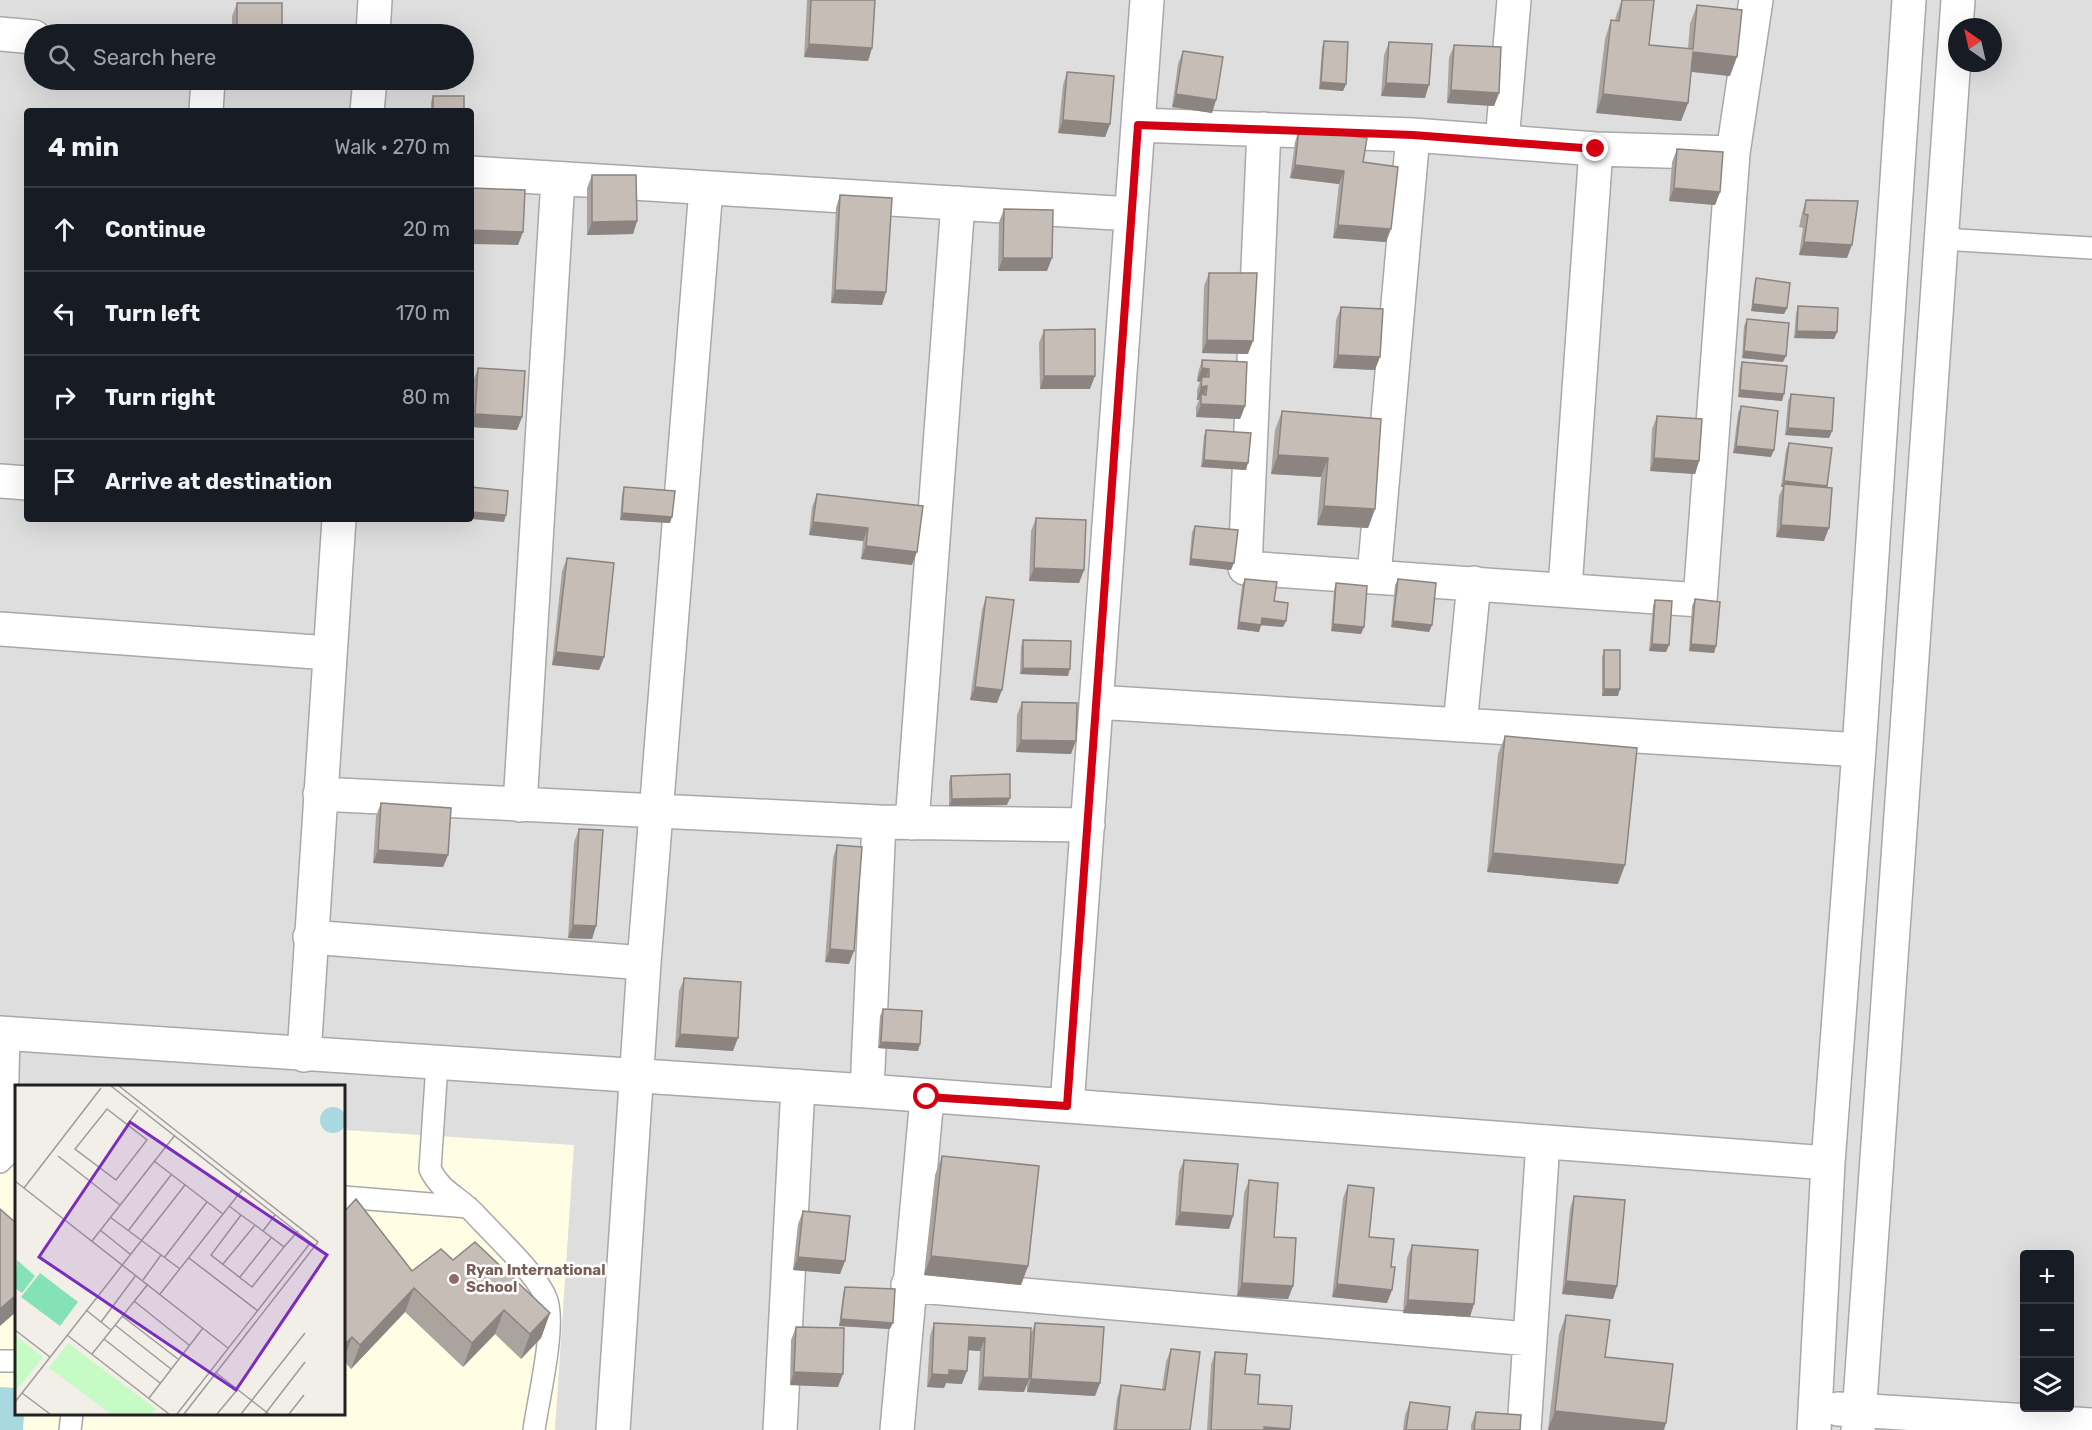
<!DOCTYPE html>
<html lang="en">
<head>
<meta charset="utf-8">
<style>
	:root { --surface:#171b24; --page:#20242c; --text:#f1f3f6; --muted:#9ea1a6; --line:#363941 }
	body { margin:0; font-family:Rubik,sans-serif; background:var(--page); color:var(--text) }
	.controls { position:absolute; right:18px; bottom:18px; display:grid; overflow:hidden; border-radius:6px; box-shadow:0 6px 24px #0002 }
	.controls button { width:54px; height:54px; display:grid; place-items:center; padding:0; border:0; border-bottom:2px solid var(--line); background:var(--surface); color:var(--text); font:30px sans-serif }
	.compass { position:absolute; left:1948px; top:18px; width:54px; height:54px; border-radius:50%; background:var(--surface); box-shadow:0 6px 24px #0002; rotate:326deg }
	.stop { position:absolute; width:18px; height:18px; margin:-14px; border:4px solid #d30013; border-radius:50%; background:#fff }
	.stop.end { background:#d30013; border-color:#fff; box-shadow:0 2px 6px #0008 }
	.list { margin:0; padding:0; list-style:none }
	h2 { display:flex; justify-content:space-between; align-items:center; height:78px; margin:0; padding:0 24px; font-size:26px }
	h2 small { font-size:20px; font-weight:400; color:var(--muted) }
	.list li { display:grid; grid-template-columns:39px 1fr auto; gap:18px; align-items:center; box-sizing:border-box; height:84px; padding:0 24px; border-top:2px solid var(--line) }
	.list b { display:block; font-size:22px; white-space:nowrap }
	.list em { font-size:20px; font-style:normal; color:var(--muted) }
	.icon { flex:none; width:33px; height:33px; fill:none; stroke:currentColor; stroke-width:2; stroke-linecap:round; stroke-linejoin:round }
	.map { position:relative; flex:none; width:2092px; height:1430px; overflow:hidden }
	.search { position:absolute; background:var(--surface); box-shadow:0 6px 24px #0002; left:24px; top:24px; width:450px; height:66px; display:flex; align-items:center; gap:15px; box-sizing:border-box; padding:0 21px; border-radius:33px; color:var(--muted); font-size:22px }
	.panel { position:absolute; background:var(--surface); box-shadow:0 6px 24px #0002; left:24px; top:108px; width:450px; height:414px; border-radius:6px }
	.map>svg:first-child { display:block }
	.residential { fill:#dfdedf; fill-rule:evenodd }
	.education { fill:#fffde4 }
	.water { fill:#a8d8e0 }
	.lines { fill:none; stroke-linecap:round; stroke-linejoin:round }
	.lane-casing { stroke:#a8a8a8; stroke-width:24 }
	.street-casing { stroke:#a8a8a8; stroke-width:36 }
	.lane { stroke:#fff; stroke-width:21 }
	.street { stroke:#fff; stroke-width:33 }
	.wall { fill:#aba39d }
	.shaded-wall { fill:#8b8480 }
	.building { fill:#c7bdb7; stroke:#8b8480; stroke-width:1.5 }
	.route { stroke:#d30013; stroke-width:8 }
	.education-dot { fill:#8d6e63; stroke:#fff; stroke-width:2 }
	.labels { text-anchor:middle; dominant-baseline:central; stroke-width:5; stroke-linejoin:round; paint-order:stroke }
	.education-label { font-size:15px; font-weight:bold; fill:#785e54; stroke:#fff; text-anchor:start }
	.inset-road { fill:none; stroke:#9e9c98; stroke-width:1.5 }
	.view { fill:#7b2cbf; fill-opacity:0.15; stroke:#7b2cbf; stroke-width:3 }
	.inset-edge { fill:none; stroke:#212121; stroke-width:3 }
</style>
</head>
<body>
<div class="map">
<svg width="2092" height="1430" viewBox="0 0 2092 1430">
	<rect width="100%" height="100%" fill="#f2eee8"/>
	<path class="residential" d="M0 0H2092V1430H0ZM1957 27H1993V63H1957ZM34 34H464V80H34ZM27 111H471V519H27ZM16 1086H344V1414H16ZM2024 1254H2070V1408H2024Z"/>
	<path class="education" d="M0 1109 16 1110V1414H344V1130L574 1145 555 1430H0Z"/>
	<path class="water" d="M0 1387 16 1388V1414H24L23 1430H0Z"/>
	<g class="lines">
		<defs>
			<path id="lane" d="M1942 239 2092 248
				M437 1064 430 1169C441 1192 458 1196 475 1214 494 1235 536 1273 546 1298 557 1323 538 1400 534 1430
				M0 1162 6 1156 9 1034
				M344 1197 468 1207
				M0 1361H16
				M70 1430 72 1414"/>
			<path id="street" d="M0 34 34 37
				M373 34 375 0
				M206 111 208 80
				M367 111 370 80
				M1138 125 1413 135 1596 149 1733 153 1700 600 1245 568 1264 129
				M1502 142 1514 0
				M1733 153 1756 0
				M471 173 1131 214
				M0 481 27 483
				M1374 576 1413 135
				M1565 588 1596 149
				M0 629 329 653
				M1096 702 1859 750
				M1460 725 1474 583
				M320 794 879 822 1088 825
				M520 805 558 179
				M912 823 958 203
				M310 937 644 963
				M0 1033 867 1091 1828 1163
				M304 1055 339 519
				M867 1091 879 822
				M1067 1106 1147 0
				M908 1285 1529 1339
				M1838 1409 2092 1425
				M613 1430 644 963 706 188
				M780 1430 798 1086
				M897 1430 927 1097
				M1524 1430 1543 1142
				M1814 1430 1828 1163 1859 750 1909 0
				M1858 1430 1958 0"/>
		</defs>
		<use href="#lane" class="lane-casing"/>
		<use href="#street" class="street-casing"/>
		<use href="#lane" class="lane"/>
		<use href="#street" class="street"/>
	</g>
	<path class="wall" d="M807 0H875L872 48 868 61 804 57Z
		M1622 0H1654L1649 45 1688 49 1690 24 1697 5 1730 76 1691 72 1688 103 1681 121 1596 113 1605 39 1611 20 1615 21 1616 16Z
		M237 3 282 34H232V16Z
		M1324 41 1346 84 1343 91 1319 89 1322 47Z
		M1389 42 1425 98 1381 96 1384 55Z
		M1454 45 1499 93 1494 106 1447 103 1449 58Z
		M1183 51 1216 100 1212 113 1172 107 1178 64Z
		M1067 72 1110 124 1105 137 1058 133 1063 85Z
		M433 96 464 111H431V102Z
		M1299 129 1363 162 1386 242 1333 238 1339 184 1290 178 1295 142Z
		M1677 149 1720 192 1715 205 1669 201 1672 162Z
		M592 175 637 221 633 234 587 235V188Z
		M840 195 886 292 882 305 831 303 836 208Z
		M1806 200 1847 258 1799 255 1803 228 1799 227 1802 213Z
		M1004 209 1047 271H998L999 222Z
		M1209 273 1248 354 1202 353 1204 286Z
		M1756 278 1787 308 1784 314 1751 311 1754 285Z
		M1798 306 1837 332 1834 339 1794 338 1796 313Z
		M1341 307 1375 370 1333 368 1336 320Z
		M1747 319 1783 362 1742 358 1744 326Z
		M1044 330 1090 389H1040L1039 343Z
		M1202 360 1245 406 1240 419 1196 417V407L1199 400H1197V390L1200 382 1197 381 1198 373Z
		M1742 362 1782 401 1738 397 1740 369Z
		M478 368 522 417 517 430 472 427 471 443V410L473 381Z
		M1791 394 1832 431 1829 438 1785 435 1788 401Z
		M1741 406 1771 457 1733 453 1738 413Z
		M1282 411 1375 509 1368 528 1317 525 1321 477 1271 474 1275 430Z
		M1657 416 1699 461 1695 474 1650 471 1652 429Z
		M1206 430 1246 470 1201 467 1204 436Z
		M1789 443 1827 486 1824 541 1776 537 1779 496 1783 487H1781L1786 450Z
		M624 487 670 523 620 520 622 494Z
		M817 494 923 506 912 565 861 559 863 541 809 535 812 507Z
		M1036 518 1084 570 1079 583 1029 581 1031 531Z
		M1195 526 1231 570 1189 565 1192 532Z
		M567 558 604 657 599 670 552 665 562 571Z
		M1245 579 1274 601 1286 621 1283 627 1261 625 1259 632 1237 629 1242 585Z
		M1398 579 1432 625 1429 632 1391 627 1395 585Z
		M1336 583 1364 627 1361 634 1331 631 1334 590Z
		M986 597 997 703 970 700 982 610Z
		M1695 599 1716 646 1714 653 1689 651 1692 606Z
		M1655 600 1669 645 1666 652 1649 651 1653 606Z
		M1023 640 1068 676 1020 674 1021 647Z
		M1604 650 1618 696H1602V657Z
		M1022 702 1071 754 1016 752 1017 715Z
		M1505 736 1618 884 1487 872 1498 754Z
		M951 776 1007 805 949 806V782Z
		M381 803 448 855 443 867 373 863 376 816Z
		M579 829 596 926 592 939 568 938 574 842Z
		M837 845 849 964 825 962 833 858Z
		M684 979 733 1051 675 1047 679 991Z
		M883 1009 920 1044 918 1051 878 1048 880 1016Z
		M942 1156 1028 1266 1021 1285 924 1275 935 1175Z
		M1184 1160 1233 1216 1229 1229 1175 1225 1179 1172Z
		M1249 1180 1274 1237 1293 1286 1288 1299 1237 1296 1244 1193Z
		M1348 1185 1369 1237 1391 1267 1392 1290 1387 1303 1332 1297 1343 1198Z
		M1574 1196 1617 1286 1613 1299 1562 1294 1570 1209Z
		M803 1211 845 1261 840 1274 793 1270 798 1224Z
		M344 1212 412 1271 453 1260 550 1313 541 1338 521 1359 495 1334 463 1367 405 1312 351 1369 344 1361Z
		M1412 1245 1470 1317 1403 1313 1407 1258Z
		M845 1287 890 1329 839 1326 843 1294Z
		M1566 1315 1605 1357 1548 1430 1559 1334Z
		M934 1323 1031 1334 1035 1323 1100 1383 1095 1396 1027 1392V1384L1024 1392 978 1390 980 1351 968 1350 962 1384 946 1383 944 1388 927 1387 930 1336Z
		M796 1327 838 1387 790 1385 791 1340Z
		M1171 1349 1190 1430H1113L1117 1398 1121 1385 1162 1389 1166 1362Z
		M1215 1352 1245 1374 1258 1404 1290 1430H1207L1211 1365Z
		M1410 1402 1447 1430H1403L1405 1415Z
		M1476 1412 1520 1430H1471V1425Z"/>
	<path class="shaded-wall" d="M809 44 872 48 868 61 804 57Z
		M1693 52 1737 57 1730 76 1686 71Z
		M1321 82 1346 84 1343 91 1319 89Z
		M1386 83 1429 85 1425 98 1381 96Z
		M1451 90 1499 93 1494 106 1447 103Z
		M1176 94 1216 100 1212 113 1172 107Z
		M1603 94 1688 103 1681 121 1596 113Z
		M1063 120 1110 124 1105 137 1058 133Z
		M1295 165 1344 171 1339 184 1290 178Z
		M1674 188 1720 192 1715 205 1669 201Z
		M637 221 633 234 587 235 592 222Z
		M1338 225 1391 229 1386 242 1333 238Z
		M471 230 523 232 518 245 471 244Z
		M1804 242 1852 245 1847 258 1799 255Z
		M1003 258H1052L1047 271H998Z
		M835 290 886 292 882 305 831 303Z
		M1753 304 1787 308 1784 314 1751 311Z
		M1797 331 1837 332 1834 339 1794 338Z
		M1207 340 1253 341 1248 354 1202 353Z
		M1744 351 1786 356 1783 362 1742 358Z
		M1338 355 1380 357 1375 370 1333 368Z
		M1202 368 1209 369 1205 382 1202 377 1200 382 1197 381Z
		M1044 376H1095L1090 389H1040Z
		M1207 386 1202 399 1201 394 1199 400H1197L1201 387Z
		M1740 390 1784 394 1782 401 1738 397Z
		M1201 404 1245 406 1240 419 1196 417Z
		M475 414 522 417 517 430 471 427V424Z
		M1788 428 1832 431 1829 438 1785 435Z
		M1736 446 1774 450 1771 457 1733 453Z
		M1278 455 1328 458 1321 477 1271 474Z
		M1654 458 1699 461 1695 474 1650 471Z
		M1204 460 1248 463 1246 470 1201 467Z
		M1784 481 1827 486 1825 492 1784 484 1783 487H1781Z
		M1324 506 1375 509 1368 528 1317 525Z
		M471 512 506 515 504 522 471 519Z
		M622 513 672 517 670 523 620 520Z
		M813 522 868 528 863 541 809 535Z
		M1781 525 1829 528 1824 541 1776 537Z
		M866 546 917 552 912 565 861 559Z
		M1191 559 1234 563 1231 570 1189 565Z
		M1034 568 1084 570 1079 583 1029 581Z
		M1262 618 1286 621 1283 627 1259 625Z
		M1393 621 1432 625 1429 632 1391 627Z
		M1239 622 1261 625 1259 632 1237 629Z
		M1333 624 1364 627 1361 634 1331 631Z
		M1652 644 1669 645 1666 652 1649 651Z
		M1691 644 1716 646 1714 653 1689 651Z
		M556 652 604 657 599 670 552 665Z
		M1023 668 1070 669 1068 676 1020 674Z
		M975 687 1002 690 997 703 970 700Z
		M1604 689H1620L1618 696H1602Z
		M1021 740 1076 741 1071 754 1016 752Z
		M1010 798 1007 805 949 806 952 799Z
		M378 850 448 855 443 867 373 863Z
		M1493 853 1625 865 1618 884 1487 872Z
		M573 925 596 926 592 939 568 938Z
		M830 949 854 951 849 964 825 962Z
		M680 1034 738 1038 733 1051 675 1047Z
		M881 1042 920 1044 918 1051 878 1048Z
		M1180 1212 1233 1216 1229 1229 1175 1225Z
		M931 1256 1028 1266 1021 1285 924 1275Z
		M798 1257 845 1261 840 1274 793 1270Z
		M1566 1281 1617 1286 1613 1299 1562 1294Z
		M1242 1283 1293 1286 1288 1299 1237 1296Z
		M1337 1284 1392 1290 1387 1303 1332 1297Z
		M414 1288 405 1312 351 1369 360 1345Z
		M16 1295V1312L0 1326V1309Z
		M1408 1300 1474 1304 1470 1317 1403 1313Z
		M504 1310 495 1334 463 1367 472 1343Z
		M550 1313 541 1338 521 1359 530 1334Z
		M841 1319 893 1323 890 1329 839 1326Z
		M352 1337 344 1360V1345Z
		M969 1337 985 1338 980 1351 964 1350Z
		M949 1370 967 1371 962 1384 946 1383 944 1388 927 1387 932 1374Z
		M794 1372 843 1374 838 1387 790 1385Z
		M983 1377 1029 1379 1024 1392 978 1390Z
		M1031 1379 1100 1383 1095 1396 1027 1392Z
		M1555 1411 1666 1423 1664 1430H1548Z
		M1264 1427 1290 1429V1430H1263Z"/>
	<path class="building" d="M811 0H875L872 48 809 44Z
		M1622 0H1654L1649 45 1693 49 1697 5 1742 10 1737 57 1693 52 1688 103 1603 94 1611 20 1619 21Z
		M237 3H282V34H237Z
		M1324 41 1348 42 1346 84 1321 82Z
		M1389 42 1432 44 1429 85 1386 83Z
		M1454 45 1501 47 1499 93 1451 90Z
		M1183 51 1223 57 1216 100 1176 94Z
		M1067 72 1114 76 1110 124 1063 120Z
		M433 96H464V111H433Z
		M1299 129 1367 138 1363 162 1398 167 1391 229 1338 225 1344 171 1295 165Z
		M1677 149 1723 152 1720 192 1674 188Z
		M592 175H636L637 221 592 222Z
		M471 188 525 190 523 232 471 230Z
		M840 195 892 198 886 292 835 290Z
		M1806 200 1858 201 1852 245 1804 242 1808 215 1804 214Z
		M1004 209 1053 210 1052 258H1003Z
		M1209 273H1257L1253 341 1207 340Z
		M1756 278 1790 283 1787 308 1753 304Z
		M1798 306 1838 308 1837 332 1797 331Z
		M1341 307 1383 309 1380 357 1338 355Z
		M1747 319 1789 323 1786 356 1744 351Z
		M1095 329V376H1044V330Z
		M1202 360 1247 362 1245 406 1201 404V394L1206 395 1207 386 1201 387 1202 377H1209V369L1202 368Z
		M1742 362 1787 366 1784 394 1740 390Z
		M478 368 525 371 522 417 475 414Z
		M1791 394 1834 398 1832 431 1788 428Z
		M1741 406 1778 411 1774 450 1736 446Z
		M1282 411 1381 419 1375 509 1324 506 1328 458 1278 455Z
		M1657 416 1702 419 1699 461 1654 458Z
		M471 424H472L471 443Z
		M1206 430 1251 433 1248 463 1204 460Z
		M1789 443 1832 448 1827 486 1784 481Z
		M1784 484 1832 488 1829 528 1781 525Z
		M471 487 508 491 506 515 471 512Z
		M624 487 675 491 672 517 622 513Z
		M817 494 923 506 917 552 866 546 868 528 813 522Z
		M1036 518 1086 520 1084 570 1034 568Z
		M1195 526 1238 530 1234 563 1191 559Z
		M567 558 614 563 604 657 556 652Z
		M1245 579 1277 582 1274 601 1288 603 1286 621 1262 618 1261 625 1239 622Z
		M1398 579 1436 583 1432 625 1393 621Z
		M1336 583 1367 586 1364 627 1333 624Z
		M986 597 1014 600 1002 690 975 687Z
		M1695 599 1720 602 1716 646 1691 644Z
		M1655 600 1672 601 1669 645 1652 644Z
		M1023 640 1071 641 1070 669 1023 668Z
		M1604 650H1620V689H1604Z
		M1022 702 1077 703 1076 741 1021 740Z
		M1505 736 1637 748 1625 865 1493 853Z
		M1010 774V798L952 799 951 776Z
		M381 803 451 808 448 855 378 850Z
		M579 829 603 830 596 926 573 925Z
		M837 845 862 847 854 951 830 949Z
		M684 978 741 982 738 1038 680 1034Z
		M883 1009 922 1011 920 1044 881 1042Z
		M942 1156 1039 1166 1028 1266 931 1256Z
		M1184 1160 1238 1164 1233 1216 1180 1212Z
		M1249 1180 1278 1183 1274 1237 1296 1238 1293 1286 1242 1283Z
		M1348 1185 1374 1188 1369 1237 1394 1239 1391 1267H1395L1392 1290 1337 1284Z
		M1574 1196 1625 1200 1617 1286 1566 1281Z
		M356 1199 412 1271 441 1249 453 1260 475 1242 550 1313 530 1334 504 1310 472 1343 414 1288 360 1345 352 1337 344 1345V1212Z
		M0 1209 16 1223V1295L0 1309Z
		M803 1211 850 1216 845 1261 798 1257Z
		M1412 1245 1478 1250 1474 1304 1408 1300Z
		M845 1287 895 1289 893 1323 841 1319Z
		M1566 1315 1610 1320 1605 1357 1673 1364 1666 1423 1555 1411Z
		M934 1323 1031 1328 1029 1379 983 1377 985 1338 969 1337 967 1371 949 1370V1375L932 1374Z
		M1035 1323 1104 1327 1100 1383 1031 1379Z
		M796 1327 844 1328 843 1374 794 1372Z
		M1171 1349 1200 1352 1190 1430H1116L1121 1385 1165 1390Z
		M1215 1352 1247 1354 1245 1374 1260 1375 1258 1404 1292 1406 1290 1429 1264 1427V1430H1211Z
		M1410 1402 1450 1407 1447 1430H1406Z
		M1476 1412 1521 1415 1520 1430H1474Z"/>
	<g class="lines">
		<path class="route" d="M927 1097 1067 1106 1138 125 1413 135 1596 149"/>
	</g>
	<circle class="education-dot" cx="454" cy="1279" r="6"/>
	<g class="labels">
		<g class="education-label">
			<text x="466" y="1270">Ryan International<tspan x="466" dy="17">School</tspan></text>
		</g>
	</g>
	<g transform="translate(15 1085)">
		<rect width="330" height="330" fill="#f2eee8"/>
		<path d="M0 250 28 272 0 307ZM53 258 141 324 137 329H96L34 283Z" fill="#c6fbc6"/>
		<path d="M2 175 20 191 7 208 0 203ZM25 188 63 217 45 241 6 212Z" fill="#85e2b6"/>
		<path d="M305 35a13 13 0 1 1 26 0a13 13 0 1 1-26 0Z" fill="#a8d8e0"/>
		<path class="inset-road" d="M96 1 300 161M104 1 303 157 169 329M92 24 132 55 101 95 60 64ZM112 40 123 25M43 71 105 120M139 76 208 129M0 96 213 263M9 103 86 3M214 121 226 130 240 140 269 162 237 202 196 170 226 130M95 132 165 184M85 145 115 169M113 146 156 90M248 146 260 130M77 156 160 50M269 162 283 146M149 173 192 117M174 173 243 226M208 179 240 140M225 192 256 153M128 195 146 170M145 209 227 105M119 216 174 260M71 225 96 245M107 231 163 274M86 237 121 190M100 240 156 284M0 245 35 272M52 250 154 329M89 254 145 298M77 269 133 199M200 287 254 329M7 308 35 329M134 313 188 243M0 317 170 100M162 329 296 157M202 329 222 305M226 329 290 248M250 329 290 277M274 329 289 310"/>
		<path class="view" d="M115 37 312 170 221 305 24 172Z"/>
		<rect width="330" height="330" class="inset-edge"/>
	</g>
</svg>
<div class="controls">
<button>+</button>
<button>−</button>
<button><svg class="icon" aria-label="layers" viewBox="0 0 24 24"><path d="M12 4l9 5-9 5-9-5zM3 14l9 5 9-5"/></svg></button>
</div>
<svg class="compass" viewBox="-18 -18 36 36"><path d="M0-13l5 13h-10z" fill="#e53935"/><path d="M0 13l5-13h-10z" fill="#9ea1a6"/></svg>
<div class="stop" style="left:927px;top:1097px"></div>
<div class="stop end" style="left:1596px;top:149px"></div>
<div class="search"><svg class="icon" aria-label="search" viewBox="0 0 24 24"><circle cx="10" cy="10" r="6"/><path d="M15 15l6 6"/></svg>Search here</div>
<section class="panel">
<h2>4 min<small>Walk · 270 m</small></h2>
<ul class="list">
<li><svg class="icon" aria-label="ahead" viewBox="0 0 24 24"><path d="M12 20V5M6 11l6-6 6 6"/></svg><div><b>Continue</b></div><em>20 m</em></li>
<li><svg class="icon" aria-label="left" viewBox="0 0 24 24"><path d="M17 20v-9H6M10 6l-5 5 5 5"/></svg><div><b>Turn left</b></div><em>170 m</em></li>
<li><svg class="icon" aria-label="right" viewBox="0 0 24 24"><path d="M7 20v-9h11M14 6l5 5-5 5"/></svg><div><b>Turn right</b></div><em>80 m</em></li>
<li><svg class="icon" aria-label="arrive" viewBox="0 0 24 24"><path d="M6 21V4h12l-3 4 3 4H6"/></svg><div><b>Arrive at destination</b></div></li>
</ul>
</section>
</div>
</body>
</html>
